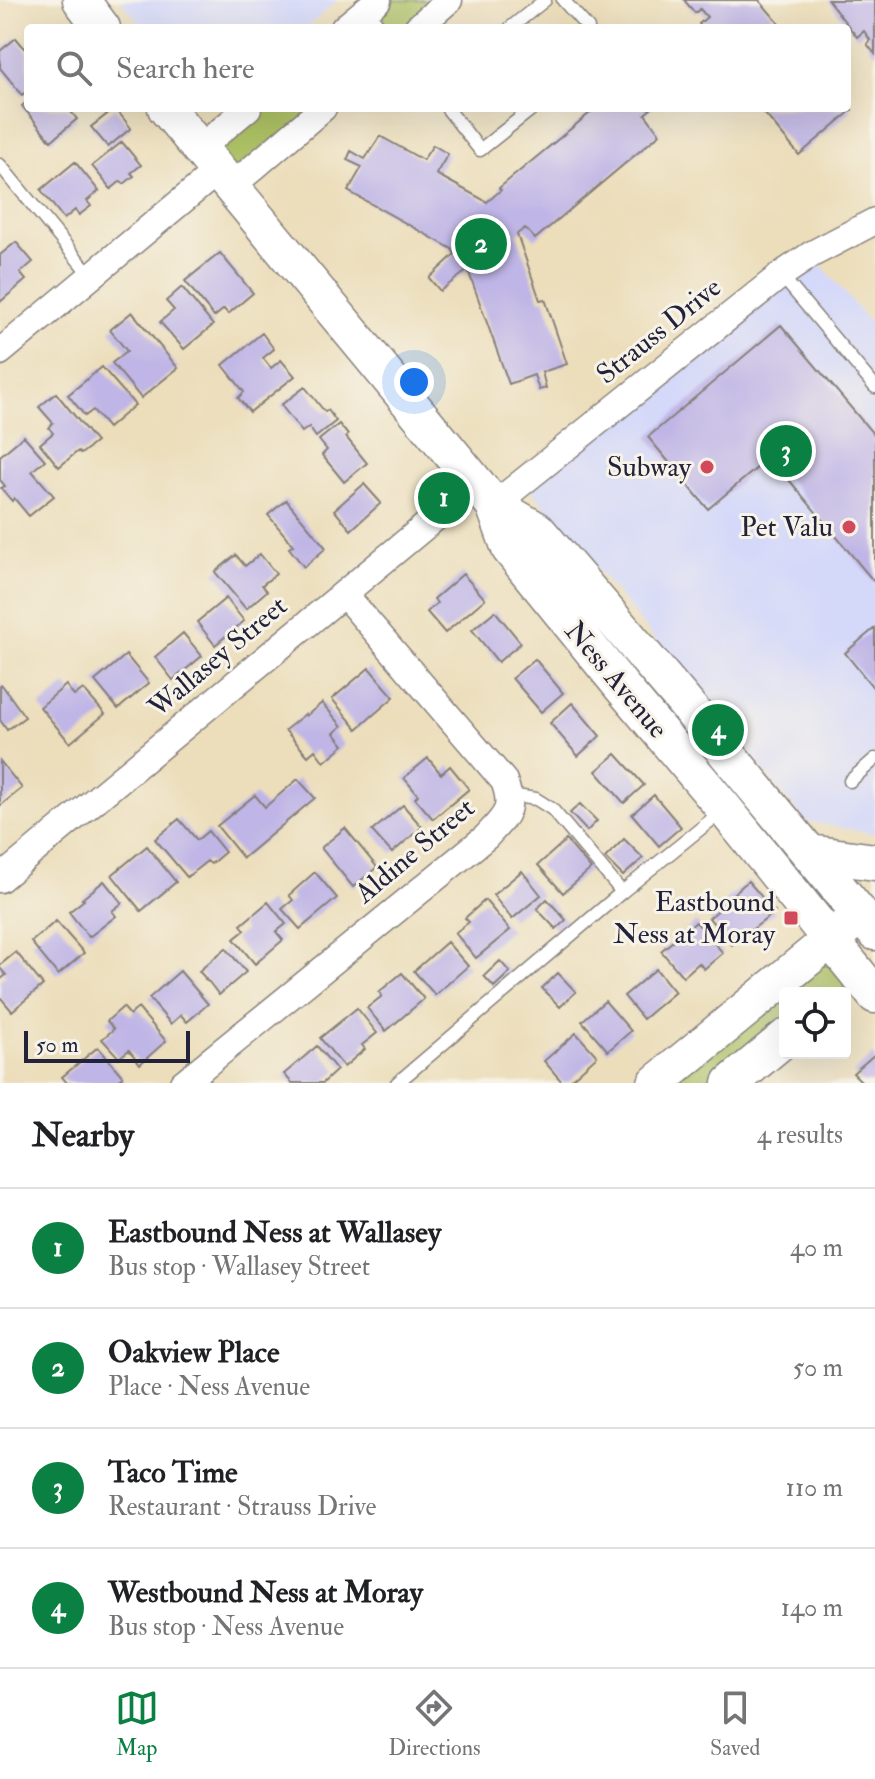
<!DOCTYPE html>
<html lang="en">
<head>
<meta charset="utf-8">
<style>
	:root { --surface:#fff; --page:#f2f2f2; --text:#202124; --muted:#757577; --line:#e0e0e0; --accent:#0b8043 }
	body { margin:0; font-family:"IM FELL Double Pica",serif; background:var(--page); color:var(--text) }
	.controls { position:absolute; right:24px; bottom:24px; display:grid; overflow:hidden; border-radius:8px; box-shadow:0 8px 32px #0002 }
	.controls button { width:72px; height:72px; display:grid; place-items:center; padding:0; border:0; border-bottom:2px solid var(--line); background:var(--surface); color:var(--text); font:40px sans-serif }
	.scale { position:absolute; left:24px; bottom:20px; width:166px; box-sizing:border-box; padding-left:8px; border:4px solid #22223b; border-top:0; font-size:22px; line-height:28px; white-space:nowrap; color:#22223b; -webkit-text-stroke:6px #f7f3e8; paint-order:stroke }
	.you { position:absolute; left:414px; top:382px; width:28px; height:28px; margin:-20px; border:6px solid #fff; border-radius:50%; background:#1a73e8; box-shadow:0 0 0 12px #1a73e833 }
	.badge { display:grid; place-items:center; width:52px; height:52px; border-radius:50%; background:var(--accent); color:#fff; font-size:26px; font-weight:700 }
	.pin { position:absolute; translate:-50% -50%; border:4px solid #fff; box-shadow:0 2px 8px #0006 }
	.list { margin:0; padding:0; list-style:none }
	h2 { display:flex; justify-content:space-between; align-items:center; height:104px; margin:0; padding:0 32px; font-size:34px }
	h2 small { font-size:26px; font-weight:400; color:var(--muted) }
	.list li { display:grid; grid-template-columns:52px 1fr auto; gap:24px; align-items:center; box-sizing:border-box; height:120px; padding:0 32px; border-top:2px solid var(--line) }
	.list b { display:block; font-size:30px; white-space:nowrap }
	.list p { margin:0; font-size:26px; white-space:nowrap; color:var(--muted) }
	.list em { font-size:26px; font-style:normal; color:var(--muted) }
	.icon { flex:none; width:44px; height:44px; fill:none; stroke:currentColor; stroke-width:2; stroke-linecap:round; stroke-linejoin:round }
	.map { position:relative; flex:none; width:875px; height:1083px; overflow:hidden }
	.search { position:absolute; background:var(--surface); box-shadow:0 8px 32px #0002; left:24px; right:24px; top:24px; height:88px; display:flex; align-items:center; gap:20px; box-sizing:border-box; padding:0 28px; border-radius:8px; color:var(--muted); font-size:30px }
	.sheet { height:584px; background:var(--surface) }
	nav { display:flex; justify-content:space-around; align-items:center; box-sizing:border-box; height:112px; border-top:2px solid var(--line); background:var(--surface); font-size:22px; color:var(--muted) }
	nav a { display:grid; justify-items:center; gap:4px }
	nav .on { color:var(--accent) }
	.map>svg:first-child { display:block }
	.built { fill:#d4d8f9 }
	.green { fill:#abbf63; stroke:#66704f; stroke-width:2 }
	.building { fill:#bfb5e6 }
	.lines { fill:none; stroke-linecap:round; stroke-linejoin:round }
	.service-casing { stroke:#87807b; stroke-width:15 }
	.minor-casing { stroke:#87807b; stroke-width:29 }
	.secondary-casing { stroke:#87807b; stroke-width:39 }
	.service { stroke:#fff; stroke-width:12 }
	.minor { stroke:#fff; stroke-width:26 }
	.secondary { stroke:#fff; stroke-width:36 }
	.poi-dot { fill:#d1495b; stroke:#f7f3e8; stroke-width:3 }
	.labels { text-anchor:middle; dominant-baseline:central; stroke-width:6; stroke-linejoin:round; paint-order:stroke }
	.street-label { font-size:28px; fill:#22223b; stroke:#f7f3e8 }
	.poi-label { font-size:28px; fill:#22223b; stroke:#f7f3e8; text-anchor:end }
</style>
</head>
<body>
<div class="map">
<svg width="875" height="1083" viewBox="0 0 875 1083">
	<rect width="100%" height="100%" fill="#f7f3e8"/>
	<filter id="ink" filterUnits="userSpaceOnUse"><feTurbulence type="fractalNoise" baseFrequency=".0125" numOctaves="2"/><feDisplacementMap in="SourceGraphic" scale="16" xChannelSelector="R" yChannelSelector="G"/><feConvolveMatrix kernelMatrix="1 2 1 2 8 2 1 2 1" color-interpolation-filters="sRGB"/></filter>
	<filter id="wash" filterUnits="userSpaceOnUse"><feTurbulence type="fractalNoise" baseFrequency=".006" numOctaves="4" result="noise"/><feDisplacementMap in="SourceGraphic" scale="32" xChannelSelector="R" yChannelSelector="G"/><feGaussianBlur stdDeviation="1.8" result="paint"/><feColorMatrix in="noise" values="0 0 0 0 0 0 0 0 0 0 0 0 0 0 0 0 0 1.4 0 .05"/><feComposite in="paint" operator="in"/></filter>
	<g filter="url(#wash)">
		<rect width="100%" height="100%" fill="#ecdebb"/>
		<path class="built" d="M120 0H338L306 28H144Z
			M812 254 875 329V834L805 821 524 481Z"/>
		<path class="green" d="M378 0H449L417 28H344Z
			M248 108H323L232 186 200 148Z
			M829 939 860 976 839 993H785V1038L731 1083H656Z"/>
		<g id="blocks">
			<path class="building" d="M684 0H759L783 28H702L699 24 707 17 700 9 695 13Z
				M828 0H875V54L867 44 870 40 864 31 857 37Z
				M16 38 28 52V90L22 95 0 68V51Z
				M28 101V108H68L77 119 51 141 22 106Z
				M847 105 852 110 799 155 760 108H847Z
				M115 108 131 128 108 147 91 127Z
				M596 108H652L645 114 660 134 535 239 525 228 517 234 540 300 545 299 567 364 542 372 546 388 539 390 534 375 509 384 468 270 440 291 429 278 455 254 452 249 348 191 362 167 347 160 351 151 365 159 380 136 423 160 433 145 448 154 436 174 487 202 501 190 499 188Z
				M122 142 141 165 131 173 134 176 124 184 121 181 111 189 92 166Z
				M75 162 99 191 87 201 91 206 79 215 75 210 64 219 41 190Z
				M16 242 33 262 20 273 26 280 0 302V255Z
				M220 253 253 293 228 314 224 309 214 317 185 281Z
				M182 287 213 325 184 349 160 322 174 310 166 301Z
				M132 312 178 368 141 398 112 363 127 351 110 330Z
				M781 325 875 436V583L770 457 708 509 648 437Z
				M262 333 274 349 263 358 271 368 281 360 295 376 250 412 238 398 244 392 223 365Z
				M102 367 135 405 108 428 93 410 85 416 68 395Z
				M305 387 325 412 328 410 336 421 316 437 309 427 302 432 281 405Z
				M56 393 96 442 81 454 78 451 59 467 40 444 53 433 49 428 53 423 39 407Z
				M339 424 348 435 346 437 367 463 344 482 322 455 327 450 319 440Z
				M24 436 45 460 32 471 54 496 29 516 14 498 12 501 1 488 5 486 0 480V456Z
				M364 484 381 503 351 530 334 510Z
				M286 500 326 548 304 567 289 548 293 545 268 515Z
				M260 554 276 574 262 585 267 591 246 609 215 572 236 555 245 566Z
				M463 574 485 599 445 633 427 612 437 603 434 599Z
				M226 598 244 621 215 645 197 622Z
				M495 611 521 643 498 662 472 630Z
				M875 628V690L845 653Z
				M183 633 202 656 173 680 155 657Z
				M126 655 149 683 118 709 95 681Z
				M535 659 563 693 541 712 512 678Z
				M369 668 394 697 357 729 332 699Z
				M2 685 25 717 7 730 0 720V686Z
				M66 685 74 696 83 689 105 714 70 743 40 707Z
				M322 703 342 726 334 733 344 745 324 762 315 750 308 756 285 730 305 714 306 716Z
				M572 703 600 736 578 756 550 723Z
				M616 754 644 785 624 803 596 771Z
				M428 758 441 774 450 766 469 789 433 819 415 798 418 795 404 778Z
				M0 761 22 788 0 806Z
				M298 779 315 798 243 858 217 826 255 795 265 807Z
				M654 795 681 827 659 846 632 814Z
				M580 804 597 821 587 831 570 813Z
				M403 805 422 827 392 853 372 831Z
				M179 819 197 840 208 831 225 852 211 864 207 861 187 877 155 839Z
				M345 828 377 867 353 887 321 848Z
				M624 839 643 858 623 876 605 858Z
				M566 840 591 869 563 893 538 865Z
				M147 846 176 882 141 911 112 875Z
				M522 871 541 895 512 919 493 895Z
				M315 872 337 898 300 929 282 909 293 900 289 895Z
				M104 881 122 903 112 911 116 916 89 937 69 912 84 900 82 899Z
				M748 881 775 912 732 945 709 918 727 903 725 901Z
				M547 899 566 920 556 929 537 909Z
				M485 900 510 930 476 958 455 933 469 922 465 918Z
				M268 902 286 924 276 932 283 940 255 964 234 939 245 930 241 925Z
				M56 921 84 953 58 975 31 942Z
				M696 922 723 953 704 969 699 963 683 977 661 951Z
				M447 942 468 966 435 995 414 971Z
				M226 948 246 972 219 995 209 982 205 980 206 979 199 971Z
				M16 952 43 985 12 1011 0 997V980L6 975 0 968V965Z
				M500 961 510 972 494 987 484 976Z
				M656 969 675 992 643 1019 624 996Z
				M180 971 208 1004 187 1022 181 1015 171 1024 149 998Z
				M402 973 424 999 386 1031 367 1008 382 996 379 992Z
				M558 973 576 992 560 1007 542 988Z
				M605 1001 631 1031 608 1051 582 1021Z
				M123 1007 130 1015 138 1008 166 1041 140 1064 129 1050 119 1058 102 1039 114 1029 107 1021Z
				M357 1008 377 1033 362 1045 365 1049 344 1067 320 1038Z
				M576 1033 597 1056 567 1083H563L544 1061Z
				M317 1046 337 1070 323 1083H292L284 1074Z
				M98 1047 123 1077 116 1083H67L62 1077Z
				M875 1054V1083H863L853 1073Z"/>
		</g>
	</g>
	<g filter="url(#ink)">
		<use href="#blocks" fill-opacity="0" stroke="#87807b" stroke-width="2"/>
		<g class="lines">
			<defs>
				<path id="service" d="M563 0 588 28
					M366 10 381 28
					M510 28 545 0
					M447 108 480 150 533 108
					M0 165 91 276
					M781 275 875 387
					M850 781 875 759
					M509 795 536 799 552 809 622 892
					M397 1083 622 892 710 821 721 809"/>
				<path id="minor" d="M344 28 378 0
					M417 28 449 0
					M200 148 248 108
					M232 186 323 108
					M0 352 219 170
					M494 505 781 275 812 254 875 221
					M0 879 476 484
					M183 1083 486 837C505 816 515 810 504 781L344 594"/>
				<path id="secondary" d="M81 0 102 28
					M166 108 494 505 510 549 621 686 723 807 875 995
					M494 505 537 530 679 696 875 932
					M810 853 875 862
					M656 1083 847 926
					M731 1083 785 1038"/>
			</defs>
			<use href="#service" class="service-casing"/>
			<use href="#minor" class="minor-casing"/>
			<use href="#secondary" class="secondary-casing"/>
			<use href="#service" class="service"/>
			<use href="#minor" class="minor"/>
			<use href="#secondary" class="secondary"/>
		</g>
	</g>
	<g class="poi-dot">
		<circle cx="707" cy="467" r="8"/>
		<circle cx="849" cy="527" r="8"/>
		<rect x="783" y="910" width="16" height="16" rx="4"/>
	</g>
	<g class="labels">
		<g class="street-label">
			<text transform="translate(659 331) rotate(-39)">Strauss Drive</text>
			<text transform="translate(218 657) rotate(-40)">Wallasey Street</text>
			<text transform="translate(616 680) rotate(50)">Ness Avenue</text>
			<text transform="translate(415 851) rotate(-40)">Aldine Street</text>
		</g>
		<g class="poi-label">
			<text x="691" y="467">Subway</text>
			<text x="833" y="527">Pet Valu</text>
			<text x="775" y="902">Eastbound<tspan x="775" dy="32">Ness at Moray</tspan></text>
		</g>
	</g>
</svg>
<div class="controls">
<button><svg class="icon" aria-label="locate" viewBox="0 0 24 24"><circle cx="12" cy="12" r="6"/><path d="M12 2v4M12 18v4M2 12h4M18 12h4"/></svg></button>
</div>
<div class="scale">50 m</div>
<div class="you"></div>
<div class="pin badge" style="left:444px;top:498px">1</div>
<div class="pin badge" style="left:481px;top:244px">2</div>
<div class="pin badge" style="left:786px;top:451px">3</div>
<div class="pin badge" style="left:718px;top:730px">4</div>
<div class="search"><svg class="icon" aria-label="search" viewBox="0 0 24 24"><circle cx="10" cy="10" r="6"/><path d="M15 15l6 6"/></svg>Search here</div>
</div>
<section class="sheet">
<h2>Nearby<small>4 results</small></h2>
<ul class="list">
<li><span class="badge">1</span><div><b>Eastbound Ness at Wallasey</b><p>Bus stop · Wallasey Street</p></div><em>40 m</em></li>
<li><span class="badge">2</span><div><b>Oakview Place</b><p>Place · Ness Avenue</p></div><em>50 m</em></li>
<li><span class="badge">3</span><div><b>Taco Time</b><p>Restaurant · Strauss Drive</p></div><em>110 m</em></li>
<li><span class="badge">4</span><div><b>Westbound Ness at Moray</b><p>Bus stop · Ness Avenue</p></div><em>140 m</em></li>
</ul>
</section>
<nav>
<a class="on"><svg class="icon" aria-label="map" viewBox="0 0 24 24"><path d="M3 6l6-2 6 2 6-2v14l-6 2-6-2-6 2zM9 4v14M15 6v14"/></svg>Map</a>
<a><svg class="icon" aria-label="directions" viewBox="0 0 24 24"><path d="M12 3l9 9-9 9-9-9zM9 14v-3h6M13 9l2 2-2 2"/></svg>Directions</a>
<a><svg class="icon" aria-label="saved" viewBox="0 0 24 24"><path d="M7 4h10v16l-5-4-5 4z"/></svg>Saved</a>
</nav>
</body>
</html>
